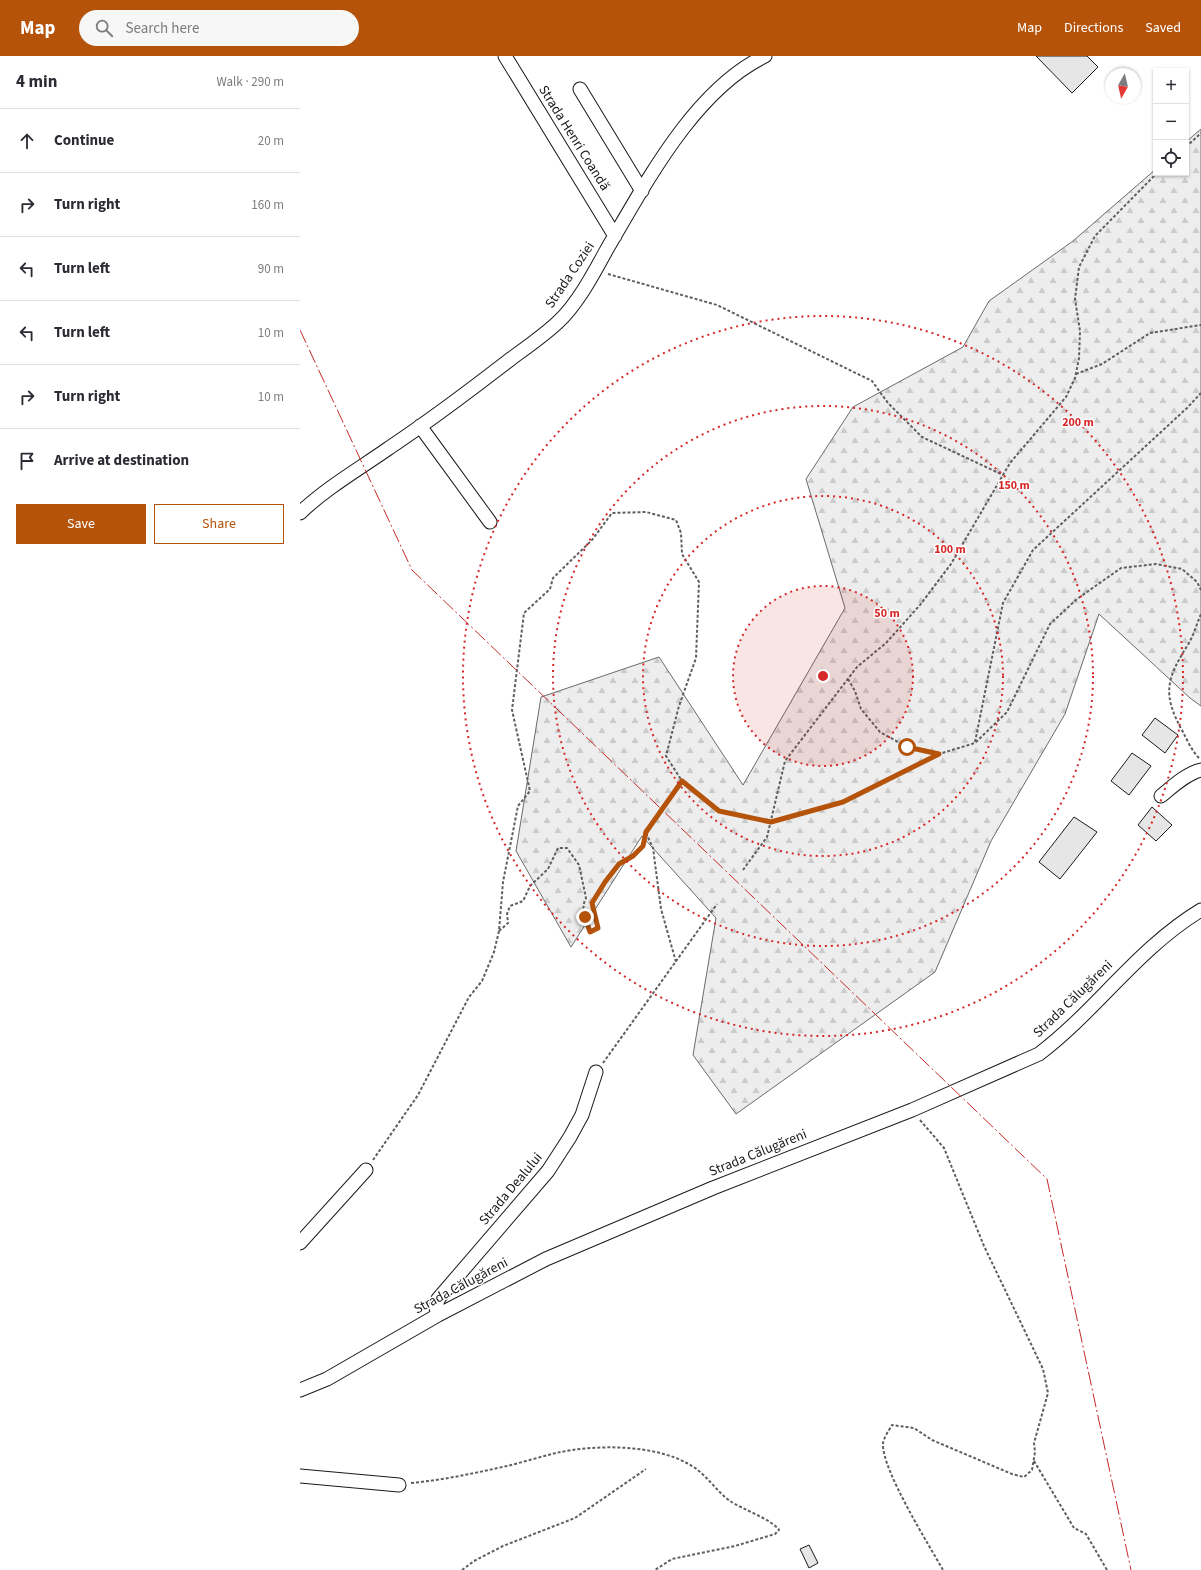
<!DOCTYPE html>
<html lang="en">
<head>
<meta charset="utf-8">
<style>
	:root { --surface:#fff; --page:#f7f7f7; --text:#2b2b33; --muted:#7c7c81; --line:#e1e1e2; --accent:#b45309 }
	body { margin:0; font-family:"Source Sans 3",sans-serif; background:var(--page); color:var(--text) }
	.controls { position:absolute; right:12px; top:12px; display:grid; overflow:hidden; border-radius:0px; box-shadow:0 1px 3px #0004 }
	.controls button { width:36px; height:36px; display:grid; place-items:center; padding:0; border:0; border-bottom:1px solid var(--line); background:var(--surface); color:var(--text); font:20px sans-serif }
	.compass { position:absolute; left:805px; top:12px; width:36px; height:36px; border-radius:50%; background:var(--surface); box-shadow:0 1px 3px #0004; rotate:188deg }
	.stop { position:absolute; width:12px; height:12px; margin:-9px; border:3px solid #b45309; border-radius:50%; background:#fff }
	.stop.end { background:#b45309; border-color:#fff; box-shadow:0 1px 4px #0008 }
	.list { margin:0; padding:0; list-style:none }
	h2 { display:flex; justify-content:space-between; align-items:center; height:52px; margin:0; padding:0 16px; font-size:17px }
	h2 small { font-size:13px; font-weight:400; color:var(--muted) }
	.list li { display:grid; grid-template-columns:26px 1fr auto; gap:12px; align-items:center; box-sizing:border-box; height:64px; padding:0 16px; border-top:1px solid var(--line) }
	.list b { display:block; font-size:15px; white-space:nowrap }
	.list em { font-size:13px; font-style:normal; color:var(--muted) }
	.actions { display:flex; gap:8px; padding:12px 16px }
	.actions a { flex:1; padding:9px 0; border:1px solid var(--accent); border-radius:0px; text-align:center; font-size:14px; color:var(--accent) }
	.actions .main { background:var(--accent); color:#fff }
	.icon { flex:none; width:22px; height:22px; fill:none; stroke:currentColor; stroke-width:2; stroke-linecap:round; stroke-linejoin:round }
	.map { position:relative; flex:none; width:901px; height:1514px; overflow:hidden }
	header { display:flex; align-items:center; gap:24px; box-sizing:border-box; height:56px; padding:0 20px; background:var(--accent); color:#fff }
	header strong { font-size:19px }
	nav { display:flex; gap:22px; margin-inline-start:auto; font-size:14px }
	.search { width:280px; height:36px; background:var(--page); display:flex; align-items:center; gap:10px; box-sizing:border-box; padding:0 14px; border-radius:22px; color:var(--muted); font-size:15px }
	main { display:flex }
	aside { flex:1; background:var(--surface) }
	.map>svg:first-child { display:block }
	.forest { fill:url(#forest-firs); stroke:#6a6a6a }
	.building { fill:#e6e6e6; stroke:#1a1a1a }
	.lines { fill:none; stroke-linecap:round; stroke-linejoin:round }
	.minor-casing { stroke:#1a1a1a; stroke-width:15 }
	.path { stroke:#5f5f5f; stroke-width:2; stroke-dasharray:3 2; stroke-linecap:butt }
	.minor { stroke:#fff; stroke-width:13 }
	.power { stroke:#c62828; stroke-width:1; stroke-dasharray:14 3 2 3; stroke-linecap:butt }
	.route { stroke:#b45309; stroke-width:5 }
	.ring { fill:none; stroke:#d62828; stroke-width:2; stroke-dasharray:2 4 }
	.labels { text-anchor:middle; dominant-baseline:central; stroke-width:3; stroke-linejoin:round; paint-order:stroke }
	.street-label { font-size:14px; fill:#1a1a1a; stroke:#fff }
	.centre { fill:#d62828; stroke:#fff; stroke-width:2 }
	.ring-label { font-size:12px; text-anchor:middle; font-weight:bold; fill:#d62828; stroke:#fff; stroke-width:3; stroke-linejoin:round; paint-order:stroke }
</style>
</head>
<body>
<header>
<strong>Map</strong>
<div class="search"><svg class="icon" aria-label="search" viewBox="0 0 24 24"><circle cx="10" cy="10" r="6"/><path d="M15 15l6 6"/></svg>Search here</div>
<nav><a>Map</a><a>Directions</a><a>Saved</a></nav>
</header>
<main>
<aside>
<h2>4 min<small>Walk · 290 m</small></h2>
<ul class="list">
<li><svg class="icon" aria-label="ahead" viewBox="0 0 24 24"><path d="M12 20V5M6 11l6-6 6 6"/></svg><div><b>Continue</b></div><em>20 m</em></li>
<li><svg class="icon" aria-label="right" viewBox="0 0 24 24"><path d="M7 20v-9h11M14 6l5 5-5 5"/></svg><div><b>Turn right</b></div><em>160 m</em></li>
<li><svg class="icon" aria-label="left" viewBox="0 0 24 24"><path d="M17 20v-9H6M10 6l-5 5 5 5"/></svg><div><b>Turn left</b></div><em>90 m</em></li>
<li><svg class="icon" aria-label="left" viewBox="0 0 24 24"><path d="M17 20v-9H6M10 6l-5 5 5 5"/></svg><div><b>Turn left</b></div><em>10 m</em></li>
<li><svg class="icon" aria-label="right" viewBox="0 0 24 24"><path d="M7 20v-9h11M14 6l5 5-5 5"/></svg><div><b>Turn right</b></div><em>10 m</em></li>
<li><svg class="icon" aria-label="arrive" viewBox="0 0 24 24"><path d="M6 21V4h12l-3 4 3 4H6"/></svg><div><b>Arrive at destination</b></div></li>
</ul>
<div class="actions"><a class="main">Save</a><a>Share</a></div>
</aside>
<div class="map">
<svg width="901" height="1514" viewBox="0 0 901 1514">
	<defs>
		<pattern id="forest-firs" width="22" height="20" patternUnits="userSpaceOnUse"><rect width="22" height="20" fill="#ededed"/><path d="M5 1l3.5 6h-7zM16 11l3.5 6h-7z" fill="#cbcbcb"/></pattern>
	</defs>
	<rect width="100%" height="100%" fill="#fff"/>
	<path class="forest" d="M901 73V650L890 642 799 558 765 658 691 785 635 916 436 1058 393 999 416 862 342 780 271 891 216 795 241 641 359 601 443 729 545 552 506 423 553 351 663 291 689 245 773 185 856 113V117H886V86Z"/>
	<path class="building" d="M736 0H787L798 11 772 37Z
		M855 662 878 679 865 697 842 679Z
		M832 697 851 710 829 739 811 725Z
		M852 751 872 769 856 785 838 769Z
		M774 761 797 776 760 823 739 806Z
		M509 1489 518 1507 509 1512 500 1493Z"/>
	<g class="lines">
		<defs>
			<path id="minor" d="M205 0 315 180
				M280 33 342 135
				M120 370 190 466
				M0 457C26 432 59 413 89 392 131 364 172 333 212 302 227 291 243 280 257 267 277 249 294 217 307 193 346 127 394 34 465 0
				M861 740C872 731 887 717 901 714
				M0 1187 66 1114
				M138 1259 136 1252 138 1243 248 1115 270 1081 282 1059 296 1016
				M0 1334 27 1323 138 1259 246 1203 413 1132 612 1054 739 998C796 955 838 892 901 854
				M0 1420 99 1429"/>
		</defs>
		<use href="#minor" class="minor-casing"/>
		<path class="path" d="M886 91 901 77
			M308 218 417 249 572 325 588 347 622 381 703 419
			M776 318 802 308 850 277 901 269
			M548 623 555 635 561 653 580 676 607 691 639 698 675 687 707 656 750 568 777 543 821 512 856 508 882 513 897 526 901 534
			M675 686 703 547 733 494 887 352 901 337
			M899 702C892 695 887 684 883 676 861 637 867 622 889 587 894 578 897 567 901 558
			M346 777 353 792 361 853 376 906
			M443 814 467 781 485 705 557 611 586 587 620 549 651 508 710 407 766 341 775 322 779 302 780 275 775 243 779 211 795 180 857 117
			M199 875 208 867 207 858 210 850 223 845 230 830 248 813 258 792H267L279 809 286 842C280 853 286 865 290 875L298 872 292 847 305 826 319 808 333 801 343 790 346 776 382 725 419 755 471 766 543 747 639 698
			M303 1007 417 848
			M620 1064 644 1092 684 1190 743 1313 748 1337 734 1387 735 1396 732 1414 724 1421 712 1418 632 1384 614 1372 592 1369C589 1374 583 1383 583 1388 582 1414 629 1489 643 1514
			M73 1104 118 1039 169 941 182 925 194 896 199 875 203 826 218 750 230 735 212 654 224 557 250 533 253 522 292 484 312 457 346 456 376 464 381 477 382 498 399 526 396 602 379 650 366 700 382 725
			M734 1405 774 1472 786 1478 807 1514
			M111 1427C144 1424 175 1417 207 1410 223 1406 240 1401 256 1397 296 1388 357 1388 392 1410 407 1419 416 1435 430 1445 442 1453 473 1464 479 1474L475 1478 435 1490 372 1503 355 1514
			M162 1514 174 1505 203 1490 275 1462 346 1413"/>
		<use href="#minor" class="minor"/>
		<path class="power" d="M0 274 112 514 747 1123 831 1514"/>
	</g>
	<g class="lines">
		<path class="route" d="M285 861 290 876 298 872 292 847 305 826 319 808 333 800 343 790 346 776 382 725 419 755 471 766 543 746 639 698 607 691"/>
	</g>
	<circle cx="523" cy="620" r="90" fill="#d62828" fill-opacity=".12"/>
	<g class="ring">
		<circle cx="523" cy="620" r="90"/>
		<circle cx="523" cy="620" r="180"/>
		<circle cx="523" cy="620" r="270"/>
		<circle cx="523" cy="620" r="360"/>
	</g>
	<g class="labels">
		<g class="street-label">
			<text transform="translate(274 82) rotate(58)">Strada Henri Coandă</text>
			<text transform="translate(270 219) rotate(-56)">Strada Coziei</text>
			<text transform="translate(773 943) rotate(-44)">Strada Călugăreni</text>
			<text transform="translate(458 1097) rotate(-22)">Strada Călugăreni</text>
			<text transform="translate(211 1133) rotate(-50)">Strada Dealului</text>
			<text transform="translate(161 1230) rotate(-28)">Strada Călugăreni</text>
		</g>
	</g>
	<circle cx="523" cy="620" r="6" class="centre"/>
	<g class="ring-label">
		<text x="778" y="370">200 m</text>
		<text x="714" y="433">150 m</text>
		<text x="650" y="497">100 m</text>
		<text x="587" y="561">50 m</text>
	</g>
</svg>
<div class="controls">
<button>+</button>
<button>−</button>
<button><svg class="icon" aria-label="locate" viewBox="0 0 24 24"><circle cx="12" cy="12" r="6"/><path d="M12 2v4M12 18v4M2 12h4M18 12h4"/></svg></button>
</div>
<svg class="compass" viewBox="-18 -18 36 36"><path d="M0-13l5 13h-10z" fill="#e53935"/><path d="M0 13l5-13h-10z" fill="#7c7c81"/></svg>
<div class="stop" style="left:607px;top:691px"></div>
<div class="stop end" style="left:285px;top:861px"></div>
</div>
</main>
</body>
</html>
